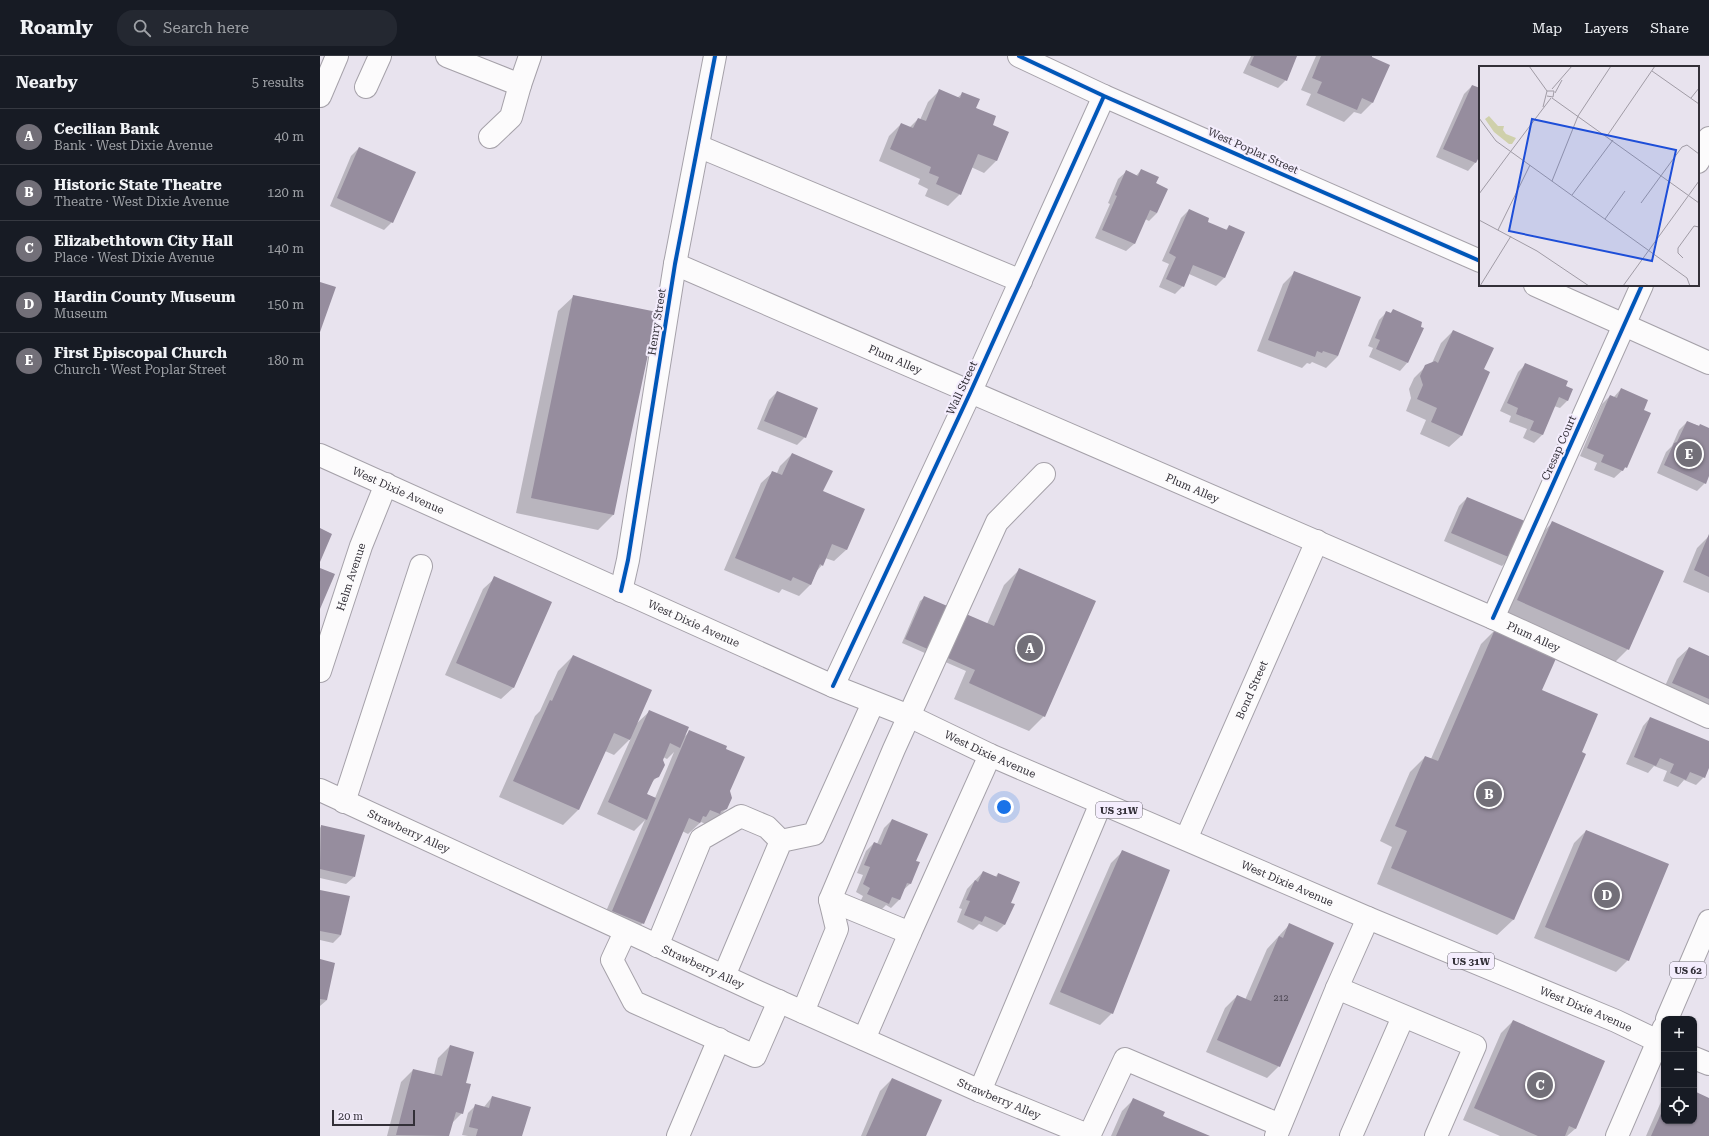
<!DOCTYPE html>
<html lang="en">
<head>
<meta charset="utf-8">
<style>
	:root { --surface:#171b24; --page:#242831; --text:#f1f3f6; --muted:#9ea1a6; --line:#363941; --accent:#726f78 }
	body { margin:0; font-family:"Roboto Serif",serif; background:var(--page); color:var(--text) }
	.controls { position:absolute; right:12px; bottom:12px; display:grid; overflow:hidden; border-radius:8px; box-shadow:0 1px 3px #0004 }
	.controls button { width:36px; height:36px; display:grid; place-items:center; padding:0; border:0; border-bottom:1px solid var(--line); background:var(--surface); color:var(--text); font:20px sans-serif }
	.scale { position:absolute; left:12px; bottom:10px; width:83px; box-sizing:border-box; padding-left:4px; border:2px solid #333038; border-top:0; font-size:11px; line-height:14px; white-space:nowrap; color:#333038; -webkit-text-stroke:3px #f4edfd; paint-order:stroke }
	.you { position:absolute; left:684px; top:751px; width:14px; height:14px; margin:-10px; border:3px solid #fff; border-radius:50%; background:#1a73e8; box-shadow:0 0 0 6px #1a73e833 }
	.badge { display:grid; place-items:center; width:26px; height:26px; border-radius:50%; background:var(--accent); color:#fff; font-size:13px; font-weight:700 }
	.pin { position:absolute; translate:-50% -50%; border:2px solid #fff; box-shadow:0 1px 4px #0006 }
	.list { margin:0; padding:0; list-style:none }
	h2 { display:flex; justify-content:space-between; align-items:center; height:52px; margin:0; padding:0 16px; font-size:17px }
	h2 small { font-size:13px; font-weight:400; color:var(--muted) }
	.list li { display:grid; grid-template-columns:26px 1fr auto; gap:12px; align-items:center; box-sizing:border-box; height:56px; padding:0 16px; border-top:1px solid var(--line) }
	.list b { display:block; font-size:15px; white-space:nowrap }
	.list p { margin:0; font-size:13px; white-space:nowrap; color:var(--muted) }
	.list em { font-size:13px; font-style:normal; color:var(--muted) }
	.icon { flex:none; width:22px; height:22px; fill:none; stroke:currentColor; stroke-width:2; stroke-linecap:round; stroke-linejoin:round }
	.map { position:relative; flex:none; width:1389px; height:1080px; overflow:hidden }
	header { display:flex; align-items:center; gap:24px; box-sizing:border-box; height:56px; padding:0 20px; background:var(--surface); border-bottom:1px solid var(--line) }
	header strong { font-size:19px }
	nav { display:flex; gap:22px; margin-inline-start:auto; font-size:14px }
	.search { width:280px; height:36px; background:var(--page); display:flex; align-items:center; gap:10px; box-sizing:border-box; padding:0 14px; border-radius:16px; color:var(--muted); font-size:15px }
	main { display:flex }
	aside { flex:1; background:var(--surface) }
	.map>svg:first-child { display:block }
	.shadow { fill:#0003; fill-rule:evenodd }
	.building { fill:#968d9e }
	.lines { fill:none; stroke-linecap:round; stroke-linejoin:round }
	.minor-casing { stroke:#a5a1a9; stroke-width:24 }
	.major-casing { stroke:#a5a1a9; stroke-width:24 }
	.minor { stroke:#fcfbfc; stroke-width:22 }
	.major { stroke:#fcfbfc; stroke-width:22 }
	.cycleway-casing { stroke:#f4edfd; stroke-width:6 }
	.cycleway { stroke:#0057b8; stroke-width:4 }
	.labels { text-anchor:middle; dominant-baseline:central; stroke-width:4; stroke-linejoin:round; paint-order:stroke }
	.number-label { font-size:9px; fill:#4c4752 }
	.shield { fill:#f4edfd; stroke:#6d6973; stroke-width:1 }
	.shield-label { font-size:10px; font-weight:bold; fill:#333038 }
	.street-label { font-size:11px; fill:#333038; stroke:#f4edfd }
	.inset-road { fill:none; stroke:#a09ba5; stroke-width:1 }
	.view { fill:#1d4ed8; fill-opacity:0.15; stroke:#1d4ed8; stroke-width:2 }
	.inset-edge { fill:none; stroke:#333038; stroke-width:2 }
</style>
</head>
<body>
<header>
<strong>Roamly</strong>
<div class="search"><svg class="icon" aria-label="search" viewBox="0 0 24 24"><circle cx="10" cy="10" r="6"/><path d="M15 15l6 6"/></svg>Search here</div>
<nav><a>Map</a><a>Layers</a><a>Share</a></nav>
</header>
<main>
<aside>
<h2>Nearby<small>5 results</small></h2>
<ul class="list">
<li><span class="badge">A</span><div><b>Cecilian Bank</b><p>Bank · West Dixie Avenue</p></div><em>40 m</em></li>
<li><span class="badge">B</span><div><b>Historic State Theatre</b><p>Theatre · West Dixie Avenue</p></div><em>120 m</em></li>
<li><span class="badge">C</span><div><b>Elizabethtown City Hall</b><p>Place · West Dixie Avenue</p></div><em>140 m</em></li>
<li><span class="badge">D</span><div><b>Hardin County Museum</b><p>Museum</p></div><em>150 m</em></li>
<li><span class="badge">E</span><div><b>First Episcopal Church</b><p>Church · West Poplar Street</p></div><em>180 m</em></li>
</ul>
</aside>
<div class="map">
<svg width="1389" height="1080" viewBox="0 0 1389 1080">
	<rect width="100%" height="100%" fill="#e8e3ee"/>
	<path class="shadow" d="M931 0H976L966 24 958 32 923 17Z
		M996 0H1051L1052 47 1041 58 1034 56 1024 66 986 49 991 38 981 34Z
		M1152 30 1160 34V99L1155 107 1148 115 1116 101 1144 38Z
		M619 35 637 42 643 37 671 70 688 77 676 105 664 117 651 111 640 138 628 150 605 140 608 133 598 128 600 123 559 105 569 80 581 68 589 72 598 63 600 64 608 46Z
		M39 92 72 166 64 174 10 150 31 100Z
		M821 114 835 128 837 157 829 165 825 163 814 188 806 195 775 182 790 148 788 147 798 123 806 116 816 120Z
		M869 154 886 166 905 175 909 170 924 177 904 222 896 230 869 218 863 230 855 238 839 231 849 208 842 205 861 162Z
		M975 216 1018 300 1006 312 992 306 990 308 987 307 982 312 937 295 963 228Z
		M254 240 293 459 278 474 196 457 238 255Z
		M1073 254 1087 307 1080 315 1049 301 1053 292 1048 290 1059 264 1067 256 1070 258Z
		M1133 275 1163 314 1169 317 1141 380 1129 391 1100 378 1106 364 1086 355 1091 342 1089 333 1094 322 1106 310 1112 307 1121 287Z
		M1206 308 1245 330 1248 344 1240 352 1234 350 1222 379 1214 387 1203 382 1207 373 1189 366 1191 360 1180 355 1198 316Z
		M1301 333 1306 411 1294 422 1274 414 1277 407 1260 400 1282 348 1290 340 1293 342Z
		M457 336 485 381 477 389 437 373 449 344Z
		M1367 366 1389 373V418L1385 427 1377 435 1337 417 1346 396 1352 390 1359 374Z
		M472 398 502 436 544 454 526 494 514 505 505 502 502 509 496 516 491 528 479 540 462 533 459 537 404 514 441 427 453 416 457 417 460 410Z
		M1147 442 1190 502 1182 510 1124 485 1139 450Z
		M1232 467 1308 593 1293 608 1182 559 1217 482Z
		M1389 480V537L1363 526 1377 492Z
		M699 514 724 660 709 675 634 643 646 615 582 587 600 545 604 542 667 568 684 529Z
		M175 522 193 632 181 643 125 619 163 533Z
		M1176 573 1221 635 1261 697 1264 699 1193 864 1177 879 1057 828 1072 791 1060 785 1090 716 1105 701 1111 703 1161 588Z
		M1369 592 1389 601V660L1341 639 1357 603Z
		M253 600 316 668 330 655 363 682 370 675 409 735 406 753 394 765 388 769 381 766 368 778 362 775 323 867 311 879 281 867 325 764 314 775 277 758 311 682 294 699 285 695 258 754 243 769 179 741 215 660 220 655 238 615ZM354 696 335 742 326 738 330 728 338 720 343 701 347 703Z
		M1330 662 1389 686V710L1384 721 1376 729 1364 724 1358 731 1343 725 1347 715 1334 710 1328 717 1306 708 1323 670Z
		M572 764 590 828 582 835 579 844 571 852 566 849 560 855 540 846 543 840 536 836 543 819 537 817 546 795 554 787 557 788 564 772Z
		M1 770 34 821 26 828 0 822V772Z
		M1266 775 1308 904 1296 916 1214 882 1254 787Z
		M803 795 792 957 780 969 729 948 791 807Z
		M663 816 675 821 678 818 690 848 685 868 677 876 659 868 653 874 637 866 642 853 639 852 647 833Z
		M0 835 21 879 13 887 0 884Z
		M969 869 959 1010 947 1022 886 996 905 952 917 940 925 944 947 893Z
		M0 904 7 944 0 950Z
		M1193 965 1284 1005 1255 1073 1247 1080H1180L1143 1064 1181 977Z
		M130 990 145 1027 142 1057 131 1068 128 1080H67L81 1026 93 1014 114 1019 118 1002Z
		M572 1023 605 1080H541L560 1035Z
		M1374 1036 1389 1043V1080H1326L1344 1039V1065H1374Z
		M172 1041 201 1080H148L142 1079 148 1057 156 1049 164 1051Z
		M813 1044 841 1060 887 1080H791L802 1055Z"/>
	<path class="building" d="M934 0H977L967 25 930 9Z
		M1001 0H1052V1L1070 9 1053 47 1042 42 1037 54 997 37 1002 26 992 22Z
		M1152 29 1160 32V99L1156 107 1123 93Z
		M619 33 640 42 642 36 660 43 656 52 676 60 673 69 689 76 677 105 658 98 641 139 616 128 619 121 609 117 611 111 570 93 581 67 593 72 598 62 606 65Z
		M39 91 96 116 73 167 17 142Z
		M821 113 839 121 836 127 848 133 837 157 830 154 815 188 782 174 797 140 795 139 806 114 818 120Z
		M869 153 889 162 888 166 907 174 909 169 925 176 905 222 873 209 864 231 846 223 856 201 849 197Z
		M974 215 1041 241 1018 300 1003 295 1002 297 997 295 995 301 948 284Z
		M0 226 16 231 0 276Z
		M253 239 337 256 294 459 211 442Z
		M1073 253 1102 266 1101 271 1104 272 1088 307 1056 293 1060 284 1055 282 1066 255 1071 257Z
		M1133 274 1174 292 1164 313 1170 316 1142 380 1111 366 1117 352 1097 343 1103 329 1100 320 1105 309 1115 305 1118 307Z
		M1205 307 1248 325 1246 330 1253 333 1248 345 1239 341 1223 379 1210 374 1214 365 1196 358 1198 352 1187 347Z
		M1301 332 1328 344 1324 354 1331 357 1307 412 1305 411 1303 415 1281 406 1284 399 1267 392 1290 339 1297 342Z
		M457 335 498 352 486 382 444 365Z
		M1367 365 1379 370 1380 368 1389 372V420L1386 428 1344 409 1354 387 1357 386Z
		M472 397 513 415 503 435 545 453 527 494 512 488 503 510 500 508 491 529 473 521 471 525 415 502 452 415 462 419Z
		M1147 441 1207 466 1191 502 1131 477Z
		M1232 465 1344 515 1309 594 1197 544Z
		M0 472 12 478 0 506Z
		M1389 478V521L1374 514Z
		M0 512 15 518 0 553Z
		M699 512 776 545 725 661 649 627 655 614 585 583 604 540 674 570Z
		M174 520 232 546 194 632 136 607Z
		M1176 571 1238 598 1222 634 1278 658 1262 696 1266 698 1194 864 1071 812 1087 775 1075 770 1105 700 1118 705Z
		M1369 591 1389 600V643L1352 627Z
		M253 599 332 634 310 684 294 677 259 754 193 725 230 644 232 645Z
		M329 654 369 671 360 692 350 687 343 704 345 709 339 721 334 723 327 738 336 742 327 764 288 746Z
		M1330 661 1389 685V712L1385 722 1370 716 1366 724 1350 717 1354 708 1340 702 1336 710 1314 701Z
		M369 674 407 690 406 693 425 701 410 735 412 742 407 753 401 755 400 758 390 754 386 761 383 760 380 767 369 762 324 868 292 855Z
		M572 763 608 778 596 805 600 806 591 828 587 827 580 844 572 841 569 848 547 838 550 832 543 828 550 811 544 809 554 786 561 789Z
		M1 769 45 779 35 821 0 813Z
		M1266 774 1349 808 1309 905 1225 871Z
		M802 794 850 814 793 958 740 936Z
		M663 815 677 821 678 817 700 826 691 847 695 848 685 869 665 860 662 866 644 859 650 845 646 844 655 824 658 826Z
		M0 834 30 840 21 879 0 875Z
		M969 867 1014 887 960 1011 897 984 917 939 931 945 959 880 963 882Z
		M0 903 15 907 7 944 0 943Z
		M1193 964 1285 1005 1256 1073 1249 1070 1245 1080H1218L1154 1052Z
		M130 989 154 996 146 1027 151 1028 143 1058 136 1056 129 1080 76 1079 93 1013 122 1020Z
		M572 1022 622 1044 606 1080H546Z
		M1374 1035 1389 1042V1080H1331L1344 1051V1065H1374Z
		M172 1040 211 1051 202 1080H156L158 1073 149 1071 155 1048 169 1052Z
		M813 1042 845 1056 843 1060 890 1080H796Z"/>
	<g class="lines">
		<defs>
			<g id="minor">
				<path d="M127 0 200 29"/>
				<path d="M699 0 784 40 1160 205"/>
				<path d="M46 31 60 0"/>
				<path d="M170 81 191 61 200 29 210 0"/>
				<path d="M378 90 701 225"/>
				<path d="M1378 106 1389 82"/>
				<path id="s1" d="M355 208 1173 562 1389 661"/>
				<path d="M1215 229 1389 307"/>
				<path d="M301 535 308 504 355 208 395 0"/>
				<path d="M1173 562 1322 229"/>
				<path id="s2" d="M0 615 41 490 66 428"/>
				<path d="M513 630 650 337 784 40"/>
				<path id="s3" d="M0 734 438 936 660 1035 770 1080"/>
				<path d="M24 746 101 510"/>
				<path id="s4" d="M866 783 997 485"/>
				<path d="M510 844 590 877 670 699"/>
				<path d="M305 876 292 904 314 946 435 1000 459 945"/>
				<path d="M337 890 381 783 421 760 447 771 461 785"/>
				<path d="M404 920 461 785 494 778 553 647"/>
				<path d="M1017 932 1155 990 1116 1080"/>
				<path d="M483 956 517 873 510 844 574 693 677 466 724 418"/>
				<path d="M544 983 590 877"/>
				<path d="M660 1035 781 747"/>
				<path d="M358 1080 399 983"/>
				<path d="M769 1080 805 1003 960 1069"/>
				<path d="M956 1080 1017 932 1048 862"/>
				<path d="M1031 1080 1083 961"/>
			</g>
			<g id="major">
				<path d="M0 40 17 0"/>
				<path id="s5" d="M0 399 513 630 589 660 670 699 1048 862 1296 965 1344 988"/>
				<path d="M1347 963 1389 865"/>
				<path d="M1374 1002 1389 1008"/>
				<path d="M1297 1080 1344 971"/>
			</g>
		</defs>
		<use href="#minor" class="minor-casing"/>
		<use href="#major" class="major-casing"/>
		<use href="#minor" class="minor"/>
		<use href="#major" class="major"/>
		<defs>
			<path id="cycleway" d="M699 0 784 40 1160 205
				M301 535 308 504 355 208 395 0
				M1173 562 1322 229
				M513 630 650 337 784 40"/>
		</defs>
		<use href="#cycleway" class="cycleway-casing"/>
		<use href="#cycleway" class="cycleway"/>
	</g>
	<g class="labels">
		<g class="number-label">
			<text x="961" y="942">212</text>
		</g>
		<g class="shield">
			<rect x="776" y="746" width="46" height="16" rx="3"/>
			<rect x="1128" y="897" width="46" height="16" rx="3"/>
			<rect x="1350" y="906" width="36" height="16" rx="3"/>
		</g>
		<g class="shield-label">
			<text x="799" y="754">US 31W</text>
			<text x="1151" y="905">US 31W</text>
			<text x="1368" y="914">US 62</text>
		</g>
		<g class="street-label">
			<text transform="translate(933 95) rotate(24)">West Poplar Street</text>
			<text transform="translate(337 266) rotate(-81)">Henry Street</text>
			<text stroke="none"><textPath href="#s1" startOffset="240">Plum Alley</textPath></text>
			<text transform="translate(642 332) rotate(-65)">Wall Street</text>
			<text transform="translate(1239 392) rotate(-66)">Cresap Court</text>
			<text stroke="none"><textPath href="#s1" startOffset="564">Plum Alley</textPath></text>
			<text stroke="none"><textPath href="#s5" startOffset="86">West Dixie Avenue</textPath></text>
			<text stroke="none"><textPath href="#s2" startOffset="99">Helm Avenue</textPath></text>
			<text stroke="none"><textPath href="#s5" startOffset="410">West Dixie Avenue</textPath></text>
			<text stroke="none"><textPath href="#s1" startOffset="936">Plum Alley</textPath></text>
			<text stroke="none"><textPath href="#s4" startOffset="163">Bond Street</textPath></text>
			<text stroke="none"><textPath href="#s5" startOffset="734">West Dixie Avenue</textPath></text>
			<text stroke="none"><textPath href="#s3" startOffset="98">Strawberry Alley</textPath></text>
			<text stroke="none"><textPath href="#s5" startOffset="1058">West Dixie Avenue</textPath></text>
			<text stroke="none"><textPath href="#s3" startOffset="422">Strawberry Alley</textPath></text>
			<text stroke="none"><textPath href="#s5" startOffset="1382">West Dixie Avenue</textPath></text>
			<text stroke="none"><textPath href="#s3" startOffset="746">Strawberry Alley</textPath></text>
		</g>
	</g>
	<g transform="translate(1159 10)">
		<rect width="220" height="220" fill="#e8e3ee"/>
		<path d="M10 50 19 60H25L24 64 27 68 37 72 33 78H30L15 66 6 53Z" fill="#cfd0ab"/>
		<path class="inset-road" d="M50 0 68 25M173 5 220 38M73 23 93 0M76 27 83 14M73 32 220 137M212 32 220 22M64 41 68 25H75L74 31 68 30M0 52 17 75 208 212 211 220M128 70 176 0M32 85 72 32M73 115 99 50 132 0M0 128 32 85M93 129 134 74M162 137 203 81 208 79 220 88M126 153 146 125M0 154 58 185 110 220M19 164 51 99M204 192 199 187V182L215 160 220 161M1 220 32 170M144 220 220 115"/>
		<path class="view" d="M53 53 197 84 173 195 30 165Z"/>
		<rect width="220" height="220" class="inset-edge"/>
	</g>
</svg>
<div class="controls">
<button>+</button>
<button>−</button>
<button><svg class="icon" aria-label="locate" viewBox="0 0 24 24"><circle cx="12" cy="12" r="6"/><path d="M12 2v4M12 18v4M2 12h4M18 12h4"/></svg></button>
</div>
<div class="scale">20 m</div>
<div class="you"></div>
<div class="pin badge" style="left:710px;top:592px">A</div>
<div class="pin badge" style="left:1169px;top:738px">B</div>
<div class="pin badge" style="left:1220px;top:1029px">C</div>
<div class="pin badge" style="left:1287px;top:839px">D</div>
<div class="pin badge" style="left:1369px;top:398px">E</div>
</div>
</main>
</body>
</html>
